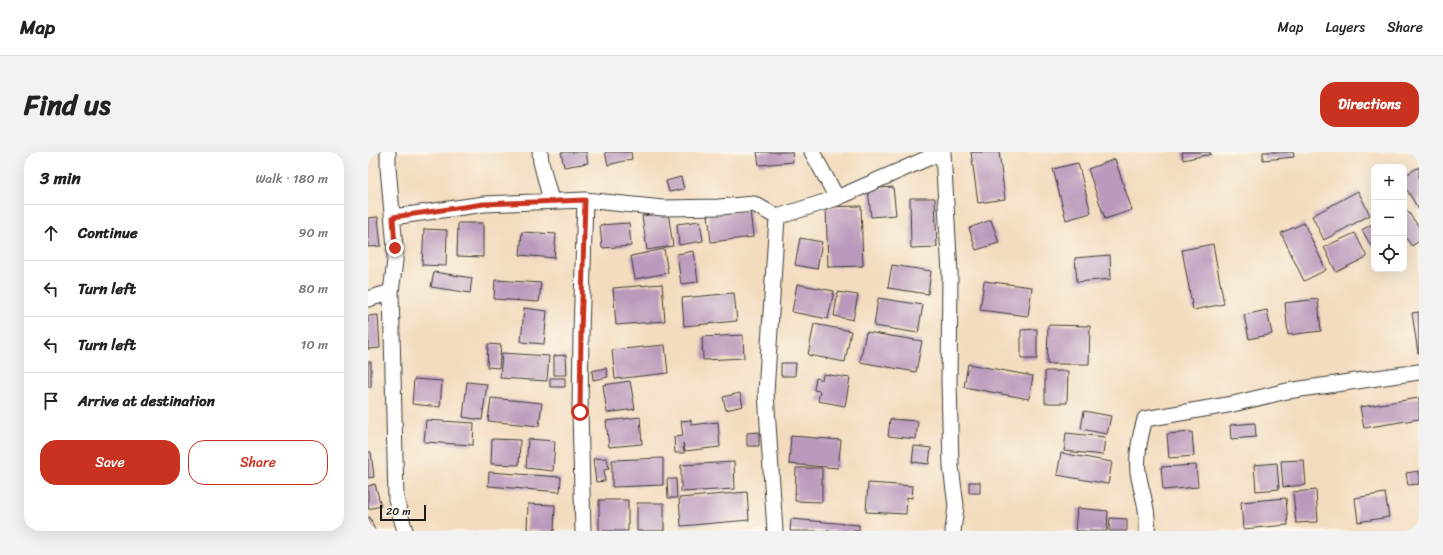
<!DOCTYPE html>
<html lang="en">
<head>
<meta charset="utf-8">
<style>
	:root { --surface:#fff; --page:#f2f2f2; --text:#222; --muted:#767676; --line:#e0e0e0; --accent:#c8321e }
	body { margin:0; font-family:Sriracha,sans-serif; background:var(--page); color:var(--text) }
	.controls { position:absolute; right:12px; top:12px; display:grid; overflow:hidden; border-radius:8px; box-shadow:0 4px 16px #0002 }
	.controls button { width:36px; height:36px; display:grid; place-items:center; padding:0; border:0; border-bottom:1px solid var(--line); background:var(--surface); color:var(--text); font:20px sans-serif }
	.scale { position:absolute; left:12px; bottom:10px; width:46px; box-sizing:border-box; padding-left:4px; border:2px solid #1c1c1c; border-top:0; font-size:11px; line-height:14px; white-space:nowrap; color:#1c1c1c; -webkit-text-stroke:3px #fbf7ec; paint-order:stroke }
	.stop { position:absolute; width:12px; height:12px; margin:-9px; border:3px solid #c8321e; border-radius:50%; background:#fff }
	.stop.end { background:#c8321e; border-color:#fff; box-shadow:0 1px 4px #0008 }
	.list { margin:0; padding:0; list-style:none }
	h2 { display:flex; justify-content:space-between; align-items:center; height:52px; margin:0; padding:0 16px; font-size:17px }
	h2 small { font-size:13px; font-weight:400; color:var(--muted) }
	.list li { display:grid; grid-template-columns:26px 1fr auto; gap:12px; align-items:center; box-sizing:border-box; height:56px; padding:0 16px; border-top:1px solid var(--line) }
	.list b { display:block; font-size:15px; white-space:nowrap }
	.list em { font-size:13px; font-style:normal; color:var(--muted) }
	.actions { display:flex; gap:8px; padding:12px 16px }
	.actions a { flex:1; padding:9px 0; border:1px solid var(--accent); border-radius:16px; text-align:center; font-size:14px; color:var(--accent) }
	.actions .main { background:var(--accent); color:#fff }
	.icon { flex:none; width:22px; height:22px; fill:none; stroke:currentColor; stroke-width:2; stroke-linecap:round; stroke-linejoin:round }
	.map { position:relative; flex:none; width:1051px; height:379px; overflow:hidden; border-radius:16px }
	header { display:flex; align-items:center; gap:24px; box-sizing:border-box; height:56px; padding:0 20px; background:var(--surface); border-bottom:1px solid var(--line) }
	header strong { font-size:19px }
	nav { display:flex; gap:22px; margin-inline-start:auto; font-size:14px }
	.intro { display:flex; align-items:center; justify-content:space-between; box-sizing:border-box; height:96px; padding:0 24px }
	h1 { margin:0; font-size:28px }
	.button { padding:10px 18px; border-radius:16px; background:var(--accent); color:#fff; font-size:14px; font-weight:700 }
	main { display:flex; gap:24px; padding:0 24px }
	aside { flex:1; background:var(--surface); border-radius:16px; box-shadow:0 4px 16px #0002 }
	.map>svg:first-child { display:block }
	.building { fill:#ba99bc }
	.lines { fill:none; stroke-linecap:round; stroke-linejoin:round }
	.street-casing { stroke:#3c3934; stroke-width:17 }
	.street { stroke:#fff; stroke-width:15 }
	.route { stroke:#c8321e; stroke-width:5 }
</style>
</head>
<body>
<header>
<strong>Map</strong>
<nav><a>Map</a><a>Layers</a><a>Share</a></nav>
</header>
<div class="intro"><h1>Find us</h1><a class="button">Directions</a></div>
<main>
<aside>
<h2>3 min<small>Walk · 180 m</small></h2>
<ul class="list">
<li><svg class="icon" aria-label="ahead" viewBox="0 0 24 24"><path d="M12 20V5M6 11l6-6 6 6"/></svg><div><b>Continue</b></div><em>90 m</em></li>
<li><svg class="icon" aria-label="left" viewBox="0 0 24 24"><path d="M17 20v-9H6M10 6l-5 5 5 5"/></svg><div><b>Turn left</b></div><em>80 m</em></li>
<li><svg class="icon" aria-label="left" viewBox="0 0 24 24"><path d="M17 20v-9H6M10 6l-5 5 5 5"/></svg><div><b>Turn left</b></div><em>10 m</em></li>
<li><svg class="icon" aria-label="arrive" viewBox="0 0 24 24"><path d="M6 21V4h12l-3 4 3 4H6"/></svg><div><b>Arrive at destination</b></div></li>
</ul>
<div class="actions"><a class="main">Save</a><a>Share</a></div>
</aside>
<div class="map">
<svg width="1051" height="379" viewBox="0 0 1051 379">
	<rect width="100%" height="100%" fill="#fbf7ec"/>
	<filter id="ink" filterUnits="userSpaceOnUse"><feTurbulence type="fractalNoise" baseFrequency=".025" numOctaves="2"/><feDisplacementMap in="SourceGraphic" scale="8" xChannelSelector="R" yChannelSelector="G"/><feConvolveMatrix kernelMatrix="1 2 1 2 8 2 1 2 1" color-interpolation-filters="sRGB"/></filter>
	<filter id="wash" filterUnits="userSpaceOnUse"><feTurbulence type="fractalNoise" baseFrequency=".012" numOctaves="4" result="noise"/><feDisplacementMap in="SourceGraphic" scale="16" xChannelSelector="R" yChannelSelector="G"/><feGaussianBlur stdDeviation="0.9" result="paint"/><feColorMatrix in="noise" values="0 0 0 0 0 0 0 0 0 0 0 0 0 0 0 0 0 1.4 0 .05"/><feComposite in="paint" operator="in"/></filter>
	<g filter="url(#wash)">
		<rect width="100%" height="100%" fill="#f3dbbd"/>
		<g id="blocks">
			<path class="building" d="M193 0H218L220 11 196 15Z
				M237 0H263L264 7 240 13Z
				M389 0H424L425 10 391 13Z
				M603 0H631L637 47 610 51Z
				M814 0H842L843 2 815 8Z
				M895 0H925L926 5 895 8Z
				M747 7 764 58 737 67 720 17Z
				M710 11 723 61 698 68 685 17Z
				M1051 15V58L1036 33V24Z
				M313 25 316 37 301 40 298 29Z
				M525 35 528 63 503 65 500 37Z
				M990 39 1002 63 956 88 944 64Z
				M542 46H567L569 95 543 96Z
				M493 54 495 114 460 115 458 55Z
				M1038 57 1051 75V89L1044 94 1036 84V58Z
				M382 58 385 85 343 90 340 62Z
				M300 60 305 94 279 98 274 64Z
				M10 65 13 94 0 95V66Z
				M623 68 631 91 608 98 601 76Z
				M332 69 335 89 311 93 309 72Z
				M90 71H115V105L89 104Z
				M261 71 263 94 234 96 232 73Z
				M936 71 958 118 936 129 913 81Z
				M1006 71V92L1003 94 994 78Z
				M56 77 79 78 78 114 54 113Z
				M154 80 188 82 186 106 152 103Z
				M987 81 999 105 968 120 956 95Z
				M432 86 454 90 449 117 427 113Z
				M845 92 856 152 825 158 814 98Z
				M296 97 300 121 267 127 263 104Z
				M326 99 330 130 313 132 309 102Z
				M742 103 743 127 709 130 707 106Z
				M524 113 563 119 560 142 520 136Z
				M66 120 104 126 102 141 63 135Z
				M127 128 173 131 171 150 126 147Z
				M616 129 664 135 660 164 612 158Z
				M294 132 297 169 248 173 245 136Z
				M429 132 466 139 460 167 424 160Z
				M470 140 490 143 485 168 466 164Z
				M366 141 369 169 316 174 314 146Z
				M510 146 555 153 550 181 506 174Z
				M950 147 953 179 920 183 917 151Z
				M156 156 179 159 176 192 153 190Z
				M899 158 904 182 881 187 876 163Z
				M1051 160V201H1050L1044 161Z
				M10 163 12 196 0 197V164Z
				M446 172 483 179 477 210 440 203Z
				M680 173 722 174 721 212H679Z
				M669 177V207H653V178Z
				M498 180 554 189 548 220 492 210Z
				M375 183 376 206 335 208 334 185Z
				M120 192 133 193 131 216 119 215Z
				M297 193 300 221 247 227 244 198Z
				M134 201 181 204 179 229 132 226Z
				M198 203 199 223H186V204Z
				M0 210H3V235H0Z
				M413 211H428L427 224H413Z
				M600 212 665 224 661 247 596 235Z
				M238 216 240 225 225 228 224 219Z
				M677 219H700L699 251H677Z
				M455 222 482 226 477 254 450 249 452 239 446 238 448 226 454 228Z
				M182 226H197V235H182Z
				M46 227 74 229 72 255 44 252Z
				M262 229 267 257 239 261 235 233Z
				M99 230 119 232 114 268 95 265Z
				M372 241 375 254 358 258 355 245Z
				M123 246 174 251 171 274 120 269Z
				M1051 246V267L996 276 992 255Z
				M716 259 743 264 739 282 713 277Z
				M272 265 274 292 241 295 238 269Z
				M522 267 550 269 548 287 520 284Z
				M58 268 106 271 105 293 56 290Z
				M323 268V273L350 270 352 295 317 299 315 291 316 301H307L306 285 315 284 313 269Z
				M887 271 888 285 863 287 862 273Z
				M391 280V294H379V281Z
				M824 280 826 304 801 306 799 282Z
				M698 281 737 285 735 303 696 299Z
				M423 284 473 288 470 316 421 312Z
				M124 287 152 288 151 313 123 312Z
				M160 287 187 289 185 319 158 316Z
				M546 294 563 296 561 312 544 310Z
				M0 300H3L6 325 0 326Z
				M693 301 744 310 740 332 689 323Z
				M239 306 241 317 236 318 237 329 228 330 225 307Z
				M295 306V333L244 335V308Z
				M936 308 938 333 915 335 913 309Z
				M366 310 367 337 313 340V313Z
				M909 311 911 337 888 339 886 313Z
				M828 313 830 335 795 338 793 315Z
				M428 316H454V350L427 349Z
				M1051 319V332L1040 333 1038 321Z
				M121 320 193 325 192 340 120 334Z
				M299 327H308L309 346H300Z
				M601 330H612V341H601Z
				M500 331 545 334 544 346 539 345 538 362 498 360Z
				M7 332 13 354 0 357V334Z
				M948 338 950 370 928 371 925 340Z
				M379 340 381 368 313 374 311 346Z
				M1017 341 1021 365 990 370 987 346Z
				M918 346 920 373 875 377 873 350Z
				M231 348H260V379H231Z
				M269 351H296V379H269Z
				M160 352 187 353 186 379 159 378Z
				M709 356 740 359 739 379H707Z
				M2 365 7 379H0V366Z
				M742 366 759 367V379H741Z
				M423 367 491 373V379H422Z"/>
		</g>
	</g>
	<g filter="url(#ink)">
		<use href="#blocks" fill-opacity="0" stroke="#3c3934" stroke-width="1"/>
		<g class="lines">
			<defs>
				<path id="street" d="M20 0V15L27 96V109L23 140 28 347 37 379
					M172 0 173 10 183 49
					M444 0 469 46
					M575 0 582 122 581 229 583 315 588 354 585 379
					M25 65 116 52 217 48 295 56 351 55 386 52 409 65 469 46 574 0
					M0 147 23 140
					M215 379 212 260 213 182 217 48
					M407 379 398 241 409 65
					M779 379C781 358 773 340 770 320 768 302 772 284 777 267L865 252 919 239 1051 220"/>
			</defs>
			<use href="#street" class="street-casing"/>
			<use href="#street" class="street"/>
		</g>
	</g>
	<g class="lines" filter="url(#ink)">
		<path class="route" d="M27 96 25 65 116 52 217 48 213 182 212 260"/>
	</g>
</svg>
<div class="controls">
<button>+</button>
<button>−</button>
<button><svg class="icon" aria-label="locate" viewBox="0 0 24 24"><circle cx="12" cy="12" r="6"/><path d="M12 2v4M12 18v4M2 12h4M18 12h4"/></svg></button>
</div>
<div class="scale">20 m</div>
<div class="stop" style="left:212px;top:260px"></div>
<div class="stop end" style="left:27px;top:96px"></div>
</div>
</main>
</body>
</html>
